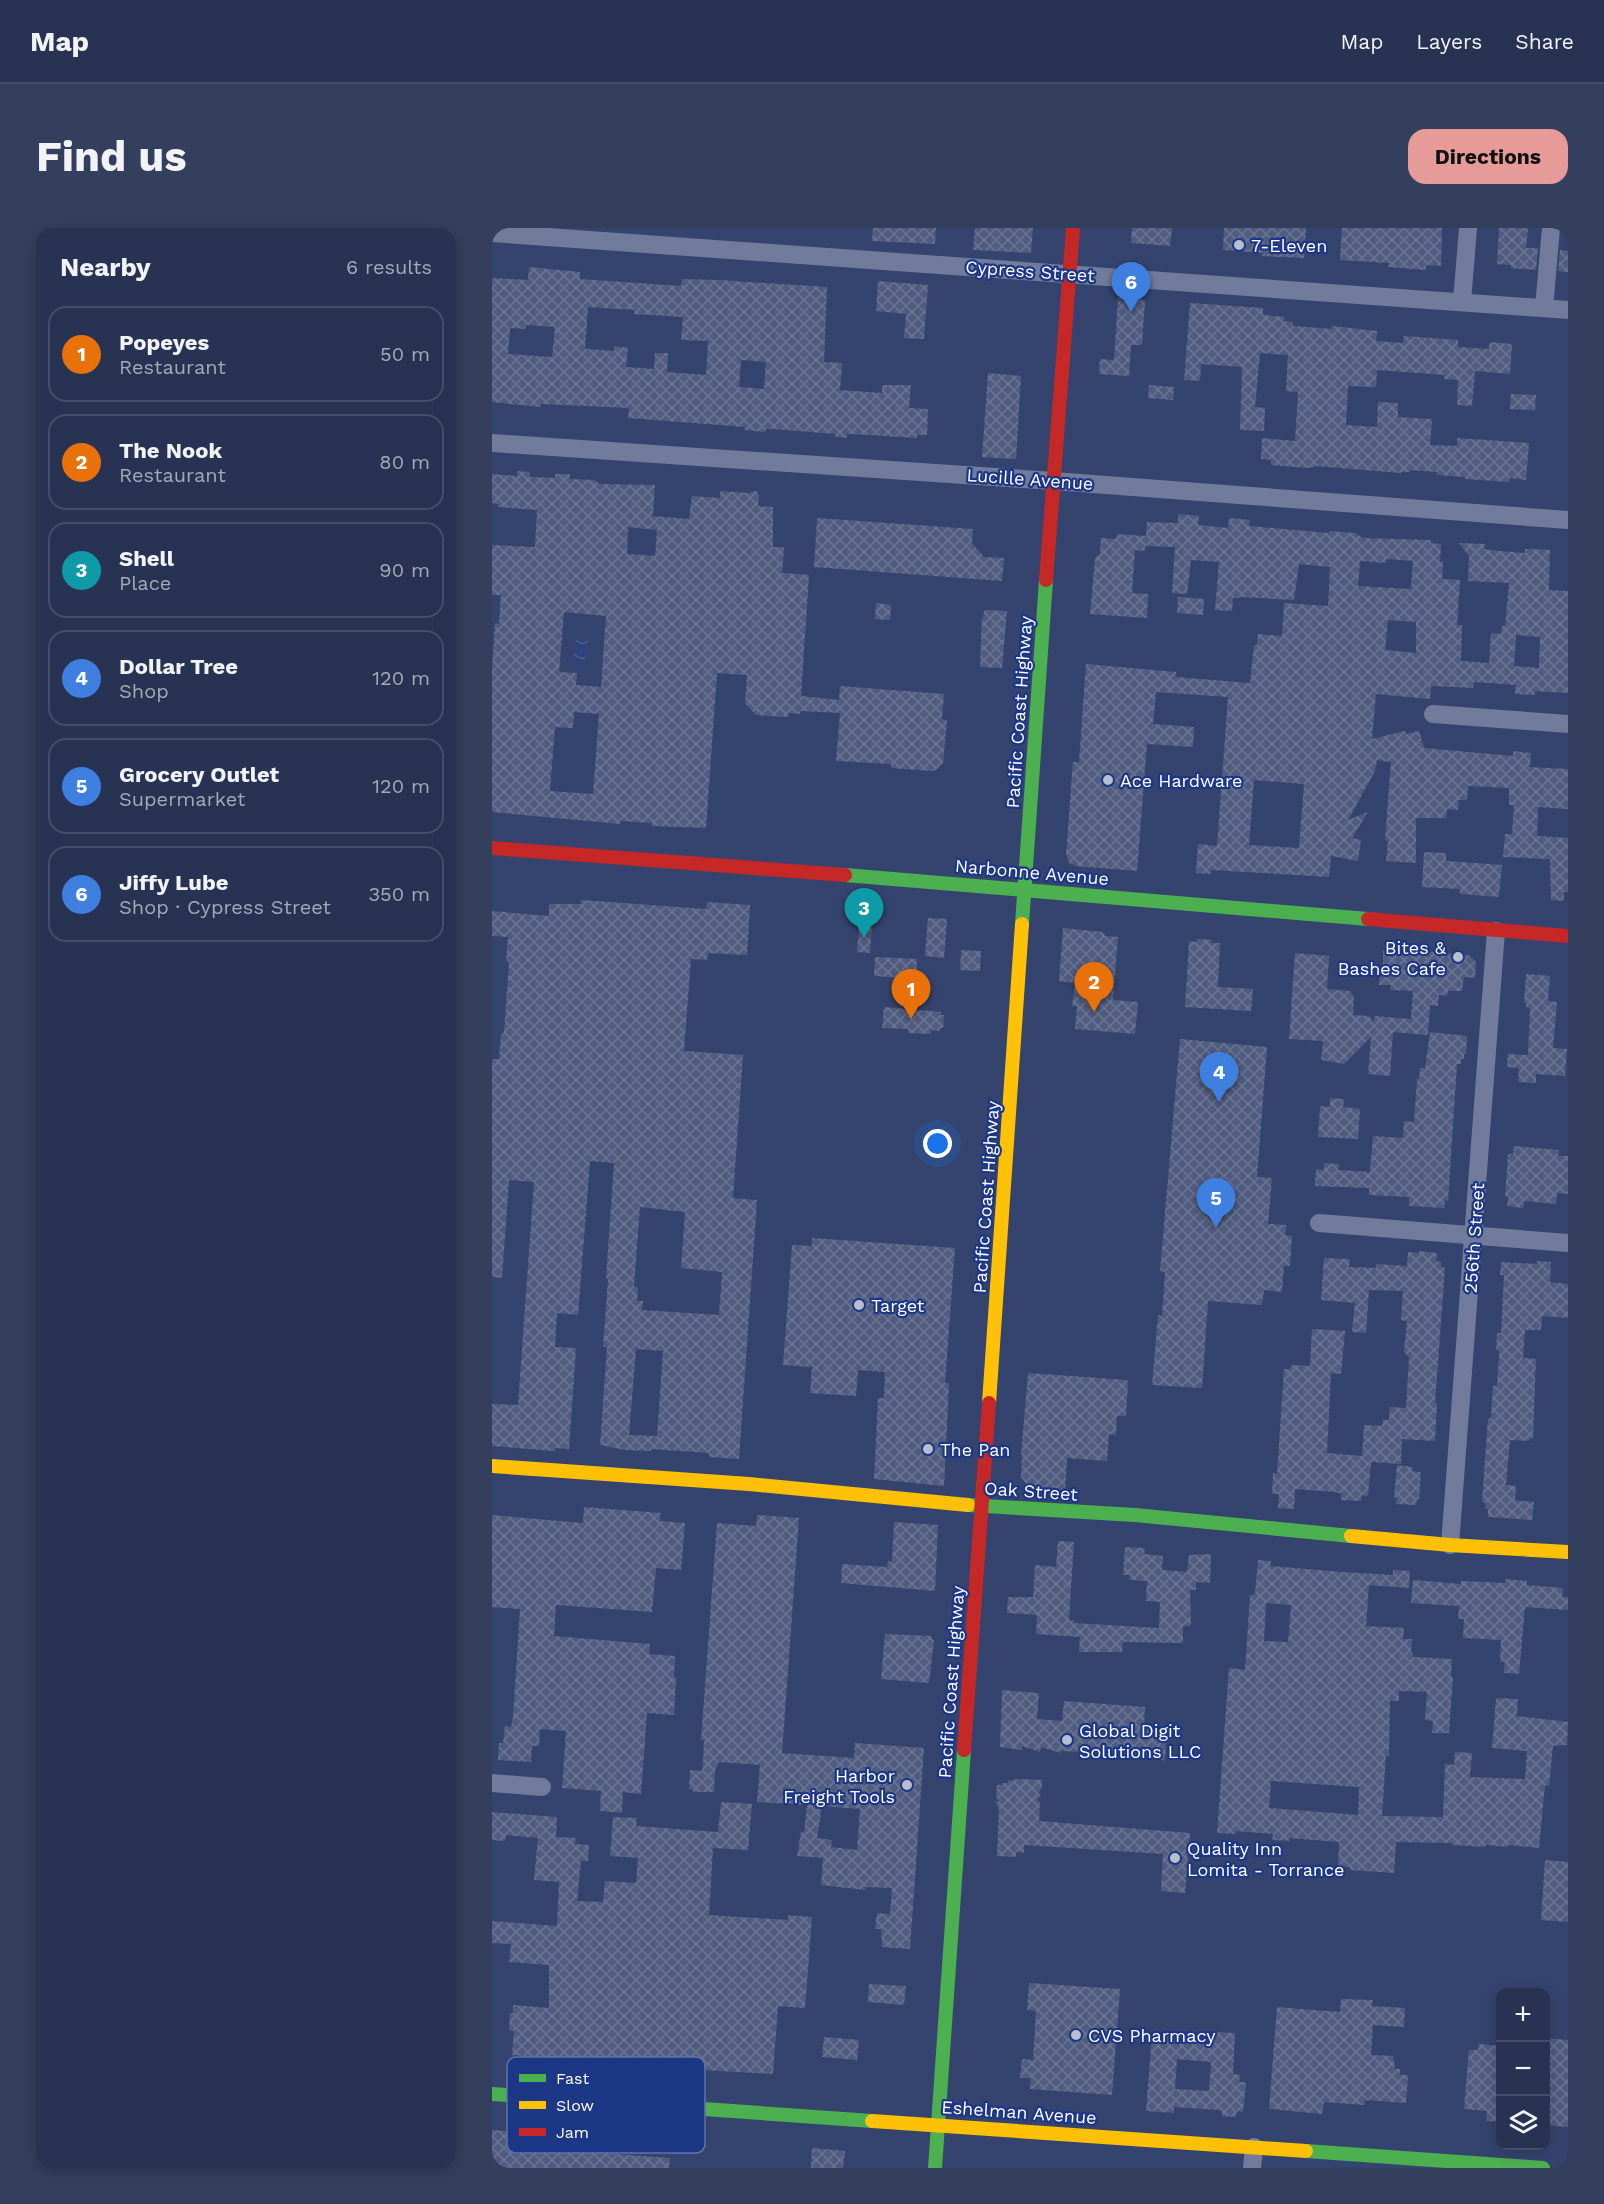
<!DOCTYPE html>
<html lang="en">
<head>
<meta charset="utf-8">
<style>
	:root { --surface:#283353; --page:#343f5d; --text:#f1f3f6; --muted:#a5aab8; --line:#444e6a; --accent:#e69b98 }
	body { margin:0; font-family:"Work Sans",sans-serif; background:var(--page); color:var(--text) }
	.controls { position:absolute; right:18px; bottom:18px; display:grid; overflow:hidden; border-radius:12px; box-shadow:0 3px 15px #0003 }
	.controls button { width:54px; height:54px; display:grid; place-items:center; padding:0; border:0; border-bottom:2px solid var(--line); background:var(--surface); color:var(--text); font:30px sans-serif }
	.you { position:absolute; left:446px; top:916px; width:21px; height:21px; margin:-15px; border:4px solid #fff; border-radius:50%; background:#1a73e8; box-shadow:0 0 0 9px #1a73e833 }
	.badge { display:grid; place-items:center; width:39px; height:39px; border-radius:50%; background:var(--accent); color:#fff; font-size:20px; font-weight:700 }
	.pin { position:absolute; translate:-50% -50px; filter:drop-shadow(0 2px 3px #0008) }
	.pin::after { content:''; position:absolute; top:32px; width:21px; height:18px; background:inherit; clip-path:polygon(0 0,100% 0,50% 100%) }
	.list { margin:0; padding:0; list-style:none }
	h2 { display:flex; justify-content:space-between; align-items:center; height:78px; margin:0; padding:0 24px; font-size:26px }
	h2 small { font-size:20px; font-weight:400; color:var(--muted) }
	.list li { display:grid; grid-template-columns:39px 1fr auto; gap:18px; align-items:center; box-sizing:border-box; height:96px; margin:0 12px 12px; padding:0 12px; border:2px solid var(--line); border-radius:18px }
	.list b { display:block; font-size:22px; white-space:nowrap }
	.list p { margin:0; font-size:20px; white-space:nowrap; color:var(--muted) }
	.list em { font-size:20px; font-style:normal; color:var(--muted) }
	.icon { flex:none; width:33px; height:33px; fill:none; stroke:currentColor; stroke-width:2; stroke-linecap:round; stroke-linejoin:round }
	.map { position:relative; flex:none; width:1076px; height:1940px; overflow:hidden; border-radius:18px }
	header { display:flex; align-items:center; gap:36px; box-sizing:border-box; height:84px; padding:0 30px; background:var(--surface); border-bottom:2px solid var(--line) }
	header strong { font-size:28px }
	nav { display:flex; gap:33px; margin-inline-start:auto; font-size:21px }
	.intro { display:flex; align-items:center; justify-content:space-between; box-sizing:border-box; height:144px; padding:0 36px }
	h1 { margin:0; font-size:42px }
	.button { padding:15px 27px; border-radius:18px; background:var(--accent); color:#111; font-size:21px; font-weight:700 }
	main { display:flex; gap:36px; padding:0 36px }
	aside { flex:1; background:var(--surface); border-radius:18px; box-shadow:0 3px 15px #0003 }
	.map>svg:first-child { display:block }
	.water { fill:url(#water-waves) }
	.building { fill:url(#building-cross-hatch); fill-rule:evenodd }
	.lines { fill:none; stroke-linecap:round; stroke-linejoin:round }
	.street { stroke:#717c9d; stroke-width:18 }
	.fast { stroke:#4caf50; stroke-width:14 }
	.slow { stroke:#ffc107; stroke-width:14 }
	.jam { stroke:#c62828; stroke-width:14 }
	.poi-dot { fill:#b8becd; stroke:#1d3787; stroke-width:2 }
	.labels { text-anchor:middle; dominant-baseline:central; stroke-width:4.5; stroke-linejoin:round; paint-order:stroke }
	.poi-label { font-size:18px; fill:#fff; stroke:#1d3787; text-anchor:start }
	.street-label { font-size:18px; fill:#fff; stroke:#1d3787 }
	.key { fill:#1d3787; stroke:#6173ab; stroke-width:1.5 }
	.key-label { font-size:16px; fill:#fff }
</style>
</head>
<body>
<header>
<strong>Map</strong>
<nav><a>Map</a><a>Layers</a><a>Share</a></nav>
</header>
<div class="intro"><h1>Find us</h1><a class="button">Directions</a></div>
<main>
<aside>
<h2>Nearby<small>6 results</small></h2>
<ul class="list">
<li><span class="badge" style="background:#e8710a">1</span><div><b>Popeyes</b><p>Restaurant</p></div><em>50 m</em></li>
<li><span class="badge" style="background:#e8710a">2</span><div><b>The Nook</b><p>Restaurant</p></div><em>80 m</em></li>
<li><span class="badge" style="background:#0f9aa8">3</span><div><b>Shell</b><p>Place</p></div><em>90 m</em></li>
<li><span class="badge" style="background:#3f7fe0">4</span><div><b>Dollar Tree</b><p>Shop</p></div><em>120 m</em></li>
<li><span class="badge" style="background:#3f7fe0">5</span><div><b>Grocery Outlet</b><p>Supermarket</p></div><em>120 m</em></li>
<li><span class="badge" style="background:#3f7fe0">6</span><div><b>Jiffy Lube</b><p>Shop · Cypress Street</p></div><em>350 m</em></li>
</ul>
</aside>
<div class="map">
<svg width="1076" height="1940" viewBox="0 0 1076 1940">
	<defs>
		<pattern id="water-waves" width="16" height="10" patternUnits="userSpaceOnUse" patternTransform="scale(1.5)"><rect width="16" height="10" fill="#30437d"/><path d="M0 5q4-4 8 0t8 0" fill="none" stroke="#4f5f90"/></pattern>
		<pattern id="building-cross-hatch" width="8" height="8" patternUnits="userSpaceOnUse" patternTransform="scale(1.5)"><rect width="8" height="8" fill="#515d80"/><path d="M0 0l8 8M0 8l8-8" fill="none" stroke="#6b7593"/></pattern>
	</defs>
	<rect width="100%" height="100%" fill="#35446f"/>
	<path class="water" d="M84 412 96 413 97 425 90 433 92 437 89 442 81 436Z"/>
	<path class="building" d="M381 0H444L443 16 380 13Z
		M483 0H541L539 25 481 22Z
		M640 0H680L678 18 639 15Z
		M732 0H814L812 30 770 28 771 25 731 22Z
		M850 0H950L949 38 934 37V42L896 39 897 35 848 32Z
		M1007 0H1036L1034 20H1046L1044 42 1019 40V37L1005 36Z
		M1068 22 1076 23V44L1066 43Z
		M37 39 88 44V51L146 55 189 58 190 51 227 52 335 59 332 134 350 135 348 162 390 165V157H419L417 180 436 181 435 207H425V210L360 206H355V210L343 209V206L282 201H274L273 204 252 202 253 199 136 190 137 180 49 176V179L0 174V50L36 52ZM96 79 143 82 142 86 191 89 189 112 216 113 214 147 175 144 176 125H163L162 141 134 139 136 120 122 118V123L95 121 93 120ZM34 97 63 99 60 129 16 126 18 100 33 101ZM249 132 274 134 272 161 247 159Z
		M386 53 436 57 432 111 412 110 414 86 384 83Z
		M626 70 653 72 650 117H639L637 148 607 146 608 131 622 132Z
		M698 75 771 80V87L793 89 792 93 801 94V98L840 101V98L885 103 884 113 911 115 912 108 927 109 966 112V119L997 121V115L1000 114 1020 116 1018 146 983 143 980 178 965 177 966 152 952 151 953 147 885 142 884 159 856 158 854 197 885 199 886 174 906 175V189L940 191 938 217 965 218V210L1037 215 1034 252 1018 250 1017 254 973 251V249L945 247V244L918 242V244H909V245L823 238V239L814 240 779 237V232L769 231 770 210 803 213 806 164 794 163 796 127 768 125 763 179 773 180 772 203 748 202 750 139 709 136 708 153 692 152Z
		M496 145 529 148 524 231 490 229Z
		M657 157 682 159 681 172 656 170Z
		M1019 166 1044 167 1043 182 1018 181Z
		M25 243 38 244V249L63 250V246H78V251L102 252 108 256 163 257 161 288 197 291 200 268 228 270V264L230 263 256 265 264 263 267 268 266 278 281 279V319H292L290 345 317 347 309 468 347 472 348 458 452 466 450 491 455 492 451 535 444 542 440 543 399 540V536L344 533 348 485 308 483V486L296 485V489L264 487 253 475 255 447 225 445 214 600 160 598V595L128 593V596L0 584V441L3 395 7 396 9 367H0V317L43 319 45 282 6 279V276L0 275V246L25 248ZM136 299 165 302 163 328 135 326ZM72 384 114 388 109 459 84 457 85 445 67 444ZM82 484 107 486 101 566 58 563 63 499 81 500Z
		M686 286 707 288 706 297 736 300 737 290 758 292 757 298 837 305V303L863 305 871 310 939 312V315L949 316 948 335 951 333 950 351 968 352 965 397H970L969 433 997 435 999 405 1009 406 1010 398H1013L1017 355 976 353 977 328 967 315 993 316 992 321 1006 323 1033 325V321H1037L1058 322 1057 362 1076 363V465L1043 463V467L1023 466 1024 457 982 454 981 460 939 458 938 471 884 466 880 511 913 503 914 506 927 503 932 520 1021 528V523L1039 525 1038 539 1076 541V581L1046 579 1045 608 1076 610V664H1072V673L1059 672 1058 631 1011 629 1013 606H1020L1022 577H1017V560L976 558 975 572H967L966 582 955 581 954 590H924V635L894 633 896 613 893 612 899 534 890 533V530L888 533 885 532 883 543 856 592 876 584 860 610 869 612 866 633 839 628 837 649 719 642V646L704 645 706 616 725 618 736 469 664 464 661 496 702 499 701 519 655 516 645 643 584 638 577 635 574 626 581 534H587L594 436 684 444V449L758 455 762 417H765L766 406 790 408 792 375 836 378 838 339 807 336 802 372 747 369V370H741L740 383 723 382 727 334 699 332 695 366 680 365 683 319 653 318V323L643 322 640 365 656 366 655 390 598 386 603 330 608 326 609 310 624 311 625 306 654 308 655 294 686 295ZM894 331 921 333 919 361 866 358 868 333 894 335ZM896 392 924 394V425L893 422ZM1024 407 1048 409 1047 440 1022 438ZM762 552 812 556 807 620 757 617Z
		M325 290 481 301 480 315 492 329 512 330 510 353 322 339Z
		M686 369 712 371 711 387 685 385Z
		M384 375 399 377 398 392 383 391Z
		M495 382 515 383 510 440 488 439 490 390H491L492 383Z
		M932 624 954 625V633L1010 637 1007 669 968 666V661L930 659Z
		M89 672 214 681 215 674 258 677 255 727 216 725 215 732 199 731 192 823 251 827 241 970 265 972 247 1231 217 1229V1225L159 1221V1223L133 1222 108 1217 115 1119H111L116 1051 114 1050 122 935 98 933 86 1087 65 1085 63 1119 84 1120 77 1221 63 1220 62 1223 0 1218V1176L26 1177 42 954 17 952 10 1050 0 1049V831H7L9 807 12 804 17 736 14 732 16 709 0 708V683L57 688V676H89ZM148 979 193 984 189 1040 230 1044 227 1087 150 1082 151 1073H145L146 1059H142ZM144 1121 171 1123 165 1208 137 1207Z
		M436 690 455 691 452 730 433 728Z
		M367 696 380 697 378 725 365 724Z
		M571 700 611 704 613 708 626 709 621 772 646 774 643 806 583 801 585 778H580L583 755 567 753Z
		M705 711 720 712 719 715H728L726 759 761 761 759 783 693 779 697 713 705 714Z
		M469 722 489 723 488 743 468 742Z
		M891 723 926 725 927 723 977 727 984 734 983 750 972 749 970 763H956L955 768 947 767 946 778 938 777 936 807 901 804 898 848 876 846 879 809 852 836 829 832 831 813 797 811 803 725 837 728 835 761 858 763 862 769 861 787 877 788 882 794V788L919 791 921 763 898 762 899 757H887L888 740H891Z
		M383 729 425 731 424 751 382 748Z
		M1034 746 1058 748 1056 773 1065 774 1061 820 1075 821 1073 848 1044 846V855L1026 854 1027 840 1015 839 1016 826 1036 827 1038 780 1034 779V775L1032 774Z
		M392 779 449 784 448 787H452L451 800H448V803L439 802V806L416 805V801L390 800Z
		M938 804 975 808 974 826H972V831H969V836H965L956 973 953 972 952 980 917 978V969L877 967V960L823 958 824 941 832 942V935L847 936 846 942 878 944 881 908 911 910 912 893 922 894 925 851H927L928 840H933Z
		M688 811 775 819 765 949 780 950 776 996 794 997 793 1007 800 1008 798 1038H792L790 1064 772 1062 770 1077 716 1073 710 1160 660 1157 666 1087 670 1088 673 1044 668 1043Z
		M838 870 852 871 851 879 868 881 866 911 826 909 828 878 838 879Z
		M1022 918 1067 922 1066 928H1076V966L1065 965 1064 976 1032 973 1031 980 1015 978 1016 968H1013L1016 926H1021Z
		M320 1010 463 1020 453 1155H457L452 1258 382 1251 386 1170H392L393 1144 366 1142 364 1168 318 1165 320 1139 291 1137 300 1017 320 1018Z
		M927 1023 945 1025 944 1033 949 1034V1039L953 1040 943 1175H945L943 1213 910 1211 909 1236 879 1234 876 1268 870 1267 869 1273 849 1272 850 1266 843 1264 803 1261 802 1281 786 1280 787 1266H780L781 1245 785 1246 792 1141H798L799 1137 818 1138 820 1101 853 1103 849 1146 839 1145 835 1225 870 1228 872 1197 890 1198 891 1192H897L898 1179 914 1180 917 1129 912 1124 915 1093 909 1092 911 1063 877 1062 874 1105 860 1104 863 1075 829 1072 832 1030 858 1031 857 1039 884 1040V1036L915 1038 916 1024 927 1025Z
		M1045 1033 1059 1034 1058 1054 1076 1056V1090L1050 1088 1049 1102H1033L1031 1130 1044 1131 1041 1210H1038L1037 1213 1018 1212 1014 1257 1024 1258 1023 1272 1042 1274 1040 1292 996 1289V1281H993L994 1275 990 1274 996 1190H999L1001 1158H1005L1007 1127V1122H1004L1005 1105H1009L1012 1047H1008L1009 1034 1045 1036Z
		M536 1145 635 1152 636 1155 634 1188H625L624 1207 617 1206 615 1233 575 1230 573 1265 540 1263 529 1249 530 1227H529Z
		M905 1237 920 1239V1243L929 1244 927 1272 925 1271 924 1277 904 1276 905 1270 902 1269Z
		M92 1279 169 1285 168 1293 193 1295 189 1342 164 1340 160 1384 64 1377 62 1408 158 1416 157 1426 183 1428 182 1450H184L182 1487 155 1485 149 1566 131 1564 130 1585 108 1583 109 1563 70 1560 74 1503 48 1501 47 1518H40L39 1534 6 1532 7 1515H11L13 1498 19 1499 21 1489 28 1381 0 1379V1287L91 1295Z
		M265 1287 307 1290 290 1525 362 1530 363 1515 432 1520 418 1721 390 1719 389 1701H383L385 1685 398 1686 400 1660 373 1659V1662L329 1657 331 1630 305 1628 309 1604H312L315 1577 265 1574 268 1537 227 1534 223 1542 222 1564H201V1562L197 1561 198 1542 210 1543 211 1536 212 1512H209L225 1295 264 1298ZM330 1578 368 1581 365 1622 339 1619 340 1612 325 1610Z
		M402 1294 446 1297 443 1363 349 1355 350 1336 395 1339 396 1333 400 1334Z
		M566 1313 582 1314 577 1392H582V1395L667 1400 668 1374 654 1373 655 1353 640 1352 637 1351 638 1347H631L633 1319 653 1320 652 1326 671 1328 670 1342 695 1344 697 1327 719 1326 718 1355 704 1354V1362H698L699 1396 698 1398H691V1415L631 1414 630 1424H587L588 1409 544 1406 545 1387 515 1385 516 1369H541L543 1337 564 1339Z
		M766 1332 779 1333V1338L850 1344 901 1347V1342L918 1343 917 1360 877 1357 874 1398 912 1400 911 1411H920L919 1424 921 1425V1429L960 1431 959 1448 961 1449 957 1505H940L941 1493 933 1492 935 1464 907 1463V1473H898L897 1528 894 1527 890 1588 951 1589 953 1536 962 1537 963 1524 980 1525 978 1549 1033 1551 1035 1523 1000 1520 1004 1470 1026 1471 1025 1488 1076 1494 1075 1517 1061 1518 1057 1558 1053 1557 1047 1620 1016 1617V1619L994 1617 993 1619 960 1617V1615L904 1614 902 1645 858 1642V1639L846 1638 847 1614 797 1610V1613L780 1612 781 1606 744 1603V1606L725 1605 737 1440 753 1442 758 1367 763 1366ZM774 1375 799 1377 796 1414 772 1413ZM779 1553 867 1559 866 1587 777 1580Z
		M1013 1351 1035 1353V1357L1071 1360 1070 1369H1076V1382L1033 1379 1027 1446 1012 1445 1013 1434H1008L1009 1412 971 1410 972 1391H966L967 1378 919 1375 921 1352 969 1356V1353L1013 1355Z
		M393 1406 439 1408 440 1411 442 1412 437 1455 389 1451Z
		M510 1462 547 1465 545 1491 570 1493 572 1473 653 1479 652 1499 675 1501 673 1533 654 1527V1532L636 1525V1530L617 1525 618 1529 599 1522 600 1527 590 1524 569 1523V1525L549 1519 548 1524 530 1518V1522L508 1519Z
		M522 1551 550 1552V1560L546 1565 549 1567 545 1572 548 1574 547 1593 698 1605 693 1665 669 1663 671 1626 532 1617V1625L524 1624V1629L505 1628 507 1581 503 1573 507 1574 504 1568 505 1557H510L511 1555H516V1552L522 1553Z
		M229 1574 260 1576 256 1622 221 1620 217 1687 296 1692V1687L320 1689 313 1780 286 1778 281 1846 211 1842V1837L128 1832 127 1836H117V1840L53 1834V1830L20 1827 22 1803 17 1802 18 1785H21V1777L57 1780V1737L17 1734 19 1716 0 1715V1693L65 1698 67 1654 42 1652 46 1610 14 1607 13 1613 0 1612V1584L65 1589 64 1609 84 1610 83 1616 97 1617 96 1633H89L85 1673 111 1674 113 1653 144 1655 146 1630 118 1628 121 1589 145 1590 144 1598 226 1604Z
		M1053 1632 1076 1634V1694L1049 1692Z
		M537 1755 628 1761 620 1867 538 1861 539 1850H528L530 1831 541 1832 544 1783 535 1782Z
		M377 1756 414 1758 412 1777 376 1774Z
		M849 1771 881 1772 880 1778 913 1780 912 1799 881 1797 879 1827 901 1828 903 1841H908V1847H916L914 1875 873 1872 872 1877 832 1874 830 1886 777 1881 785 1779 848 1784Z
		M722 1804 743 1805 741 1846 748 1847 747 1854H754L751 1884 745 1883 744 1889 730 1888V1883L728 1882 682 1879V1885L654 1883 660 1806H687L686 1814 721 1817ZM685 1831 719 1834 717 1863 683 1861Z
		M332 1809 367 1812 365 1832 330 1829Z
		M1053 1810 1076 1812V1899L1053 1897Z
		M987 1816 1008 1818V1894L994 1893 995 1883 972 1881 977 1822H986Z
		M0 1902 67 1907 66 1922 178 1930 177 1940H0Z
		M320 1920 353 1923 351 1940H319Z"/>
	<g class="lines">
		<path class="street" d="M0 5 1076 82
			M970 74 976 0
			M1052 80 1059 0
			M0 215 561 253 1076 292
			M941 486 1076 496
			M827 995 1076 1015
			M958 1317 1004 703
			M0 1555 50 1559
			M760 1940 762 1919"/>
		<path class="fast" d="M353 647 876 691
			M530 696 554 352
			M476 1277 643 1287 859 1308
			M0 1866 380 1893
			M814 1923 1051 1940
			M443 1940 472 1522"/>
		<path class="slow" d="M497 1175 530 696
			M0 1238 257 1256 476 1277
			M859 1308 958 1317 1076 1324
			M380 1893 814 1923"/>
		<path class="jam" d="M554 352 581 0
			M0 620 353 647
			M876 691 1076 708
			M472 1522 497 1175"/>
	</g>
	<g class="poi-dot">
		<circle cx="747" cy="17" r="6"/>
		<circle cx="616" cy="552" r="6"/>
		<circle cx="966" cy="729" r="6"/>
		<circle cx="367" cy="1077" r="6"/>
		<circle cx="436" cy="1221" r="6"/>
		<circle cx="575" cy="1512" r="6"/>
		<circle cx="415" cy="1557" r="6"/>
		<circle cx="683" cy="1630" r="6"/>
		<circle cx="584" cy="1807" r="6"/>
	</g>
	<g class="labels">
		<g class="poi-label">
			<text x="759" y="17">7-Eleven</text>
			<text x="628" y="552">Ace Hardware</text>
			<text x="954" y="719" text-anchor="end">Bites &amp;<tspan x="954" dy="21">Bashes Cafe</tspan></text>
			<text x="379" y="1077">Target</text>
			<text x="448" y="1221">The Pan</text>
			<text x="587" y="1502">Global Digit<tspan x="587" dy="21">Solutions LLC</tspan></text>
			<text x="403" y="1547" text-anchor="end">Harbor<tspan x="403" dy="21">Freight Tools</tspan></text>
			<text x="695" y="1620">Quality Inn<tspan x="695" dy="21">Lomita - Torrance</tspan></text>
			<text x="596" y="1807">CVS Pharmacy</text>
		</g>
		<g class="street-label">
			<text transform="translate(538 43) rotate(4)">Cypress Street</text>
			<text transform="translate(538 251) rotate(4)">Lucille Avenue</text>
			<text transform="translate(527 484) rotate(-86)">Pacific Coast Highway</text>
			<text transform="translate(540 644) rotate(5)">Narbonne Avenue</text>
			<text transform="translate(494 969) rotate(-86)">Pacific Coast Highway</text>
			<text transform="translate(982 1010) rotate(-86)">256th Street</text>
			<text transform="translate(539 1263) rotate(4)">Oak Street</text>
			<text transform="translate(459 1454) rotate(-86)">Pacific Coast Highway</text>
			<text transform="translate(527 1884) rotate(4)">Eshelman Avenue</text>
		</g>
	</g>
	<rect x="15" y="1829" width="198" height="96" rx="9" class="key"/>
	<rect x="27" y="1846" width="27" height="8" fill="#4caf50"/>
	<rect x="27" y="1873" width="27" height="8" fill="#ffc107"/>
	<rect x="27" y="1900" width="27" height="8" fill="#c62828"/>
	<g class="key-label">
		<text x="64" y="1856">Fast</text>
		<text x="64" y="1883">Slow</text>
		<text x="64" y="1910">Jam</text>
	</g>
</svg>
<div class="controls">
<button>+</button>
<button>−</button>
<button><svg class="icon" aria-label="layers" viewBox="0 0 24 24"><path d="M12 4l9 5-9 5-9-5zM3 14l9 5 9-5"/></svg></button>
</div>
<div class="you"></div>
<div class="pin badge" style="left:419px;top:791px;background:#e8710a">1</div>
<div class="pin badge" style="left:602px;top:784px;background:#e8710a">2</div>
<div class="pin badge" style="left:372px;top:710px;background:#0f9aa8">3</div>
<div class="pin badge" style="left:727px;top:874px;background:#3f7fe0">4</div>
<div class="pin badge" style="left:724px;top:1000px;background:#3f7fe0">5</div>
<div class="pin badge" style="left:639px;top:84px;background:#3f7fe0">6</div>
</div>
</main>
</body>
</html>
